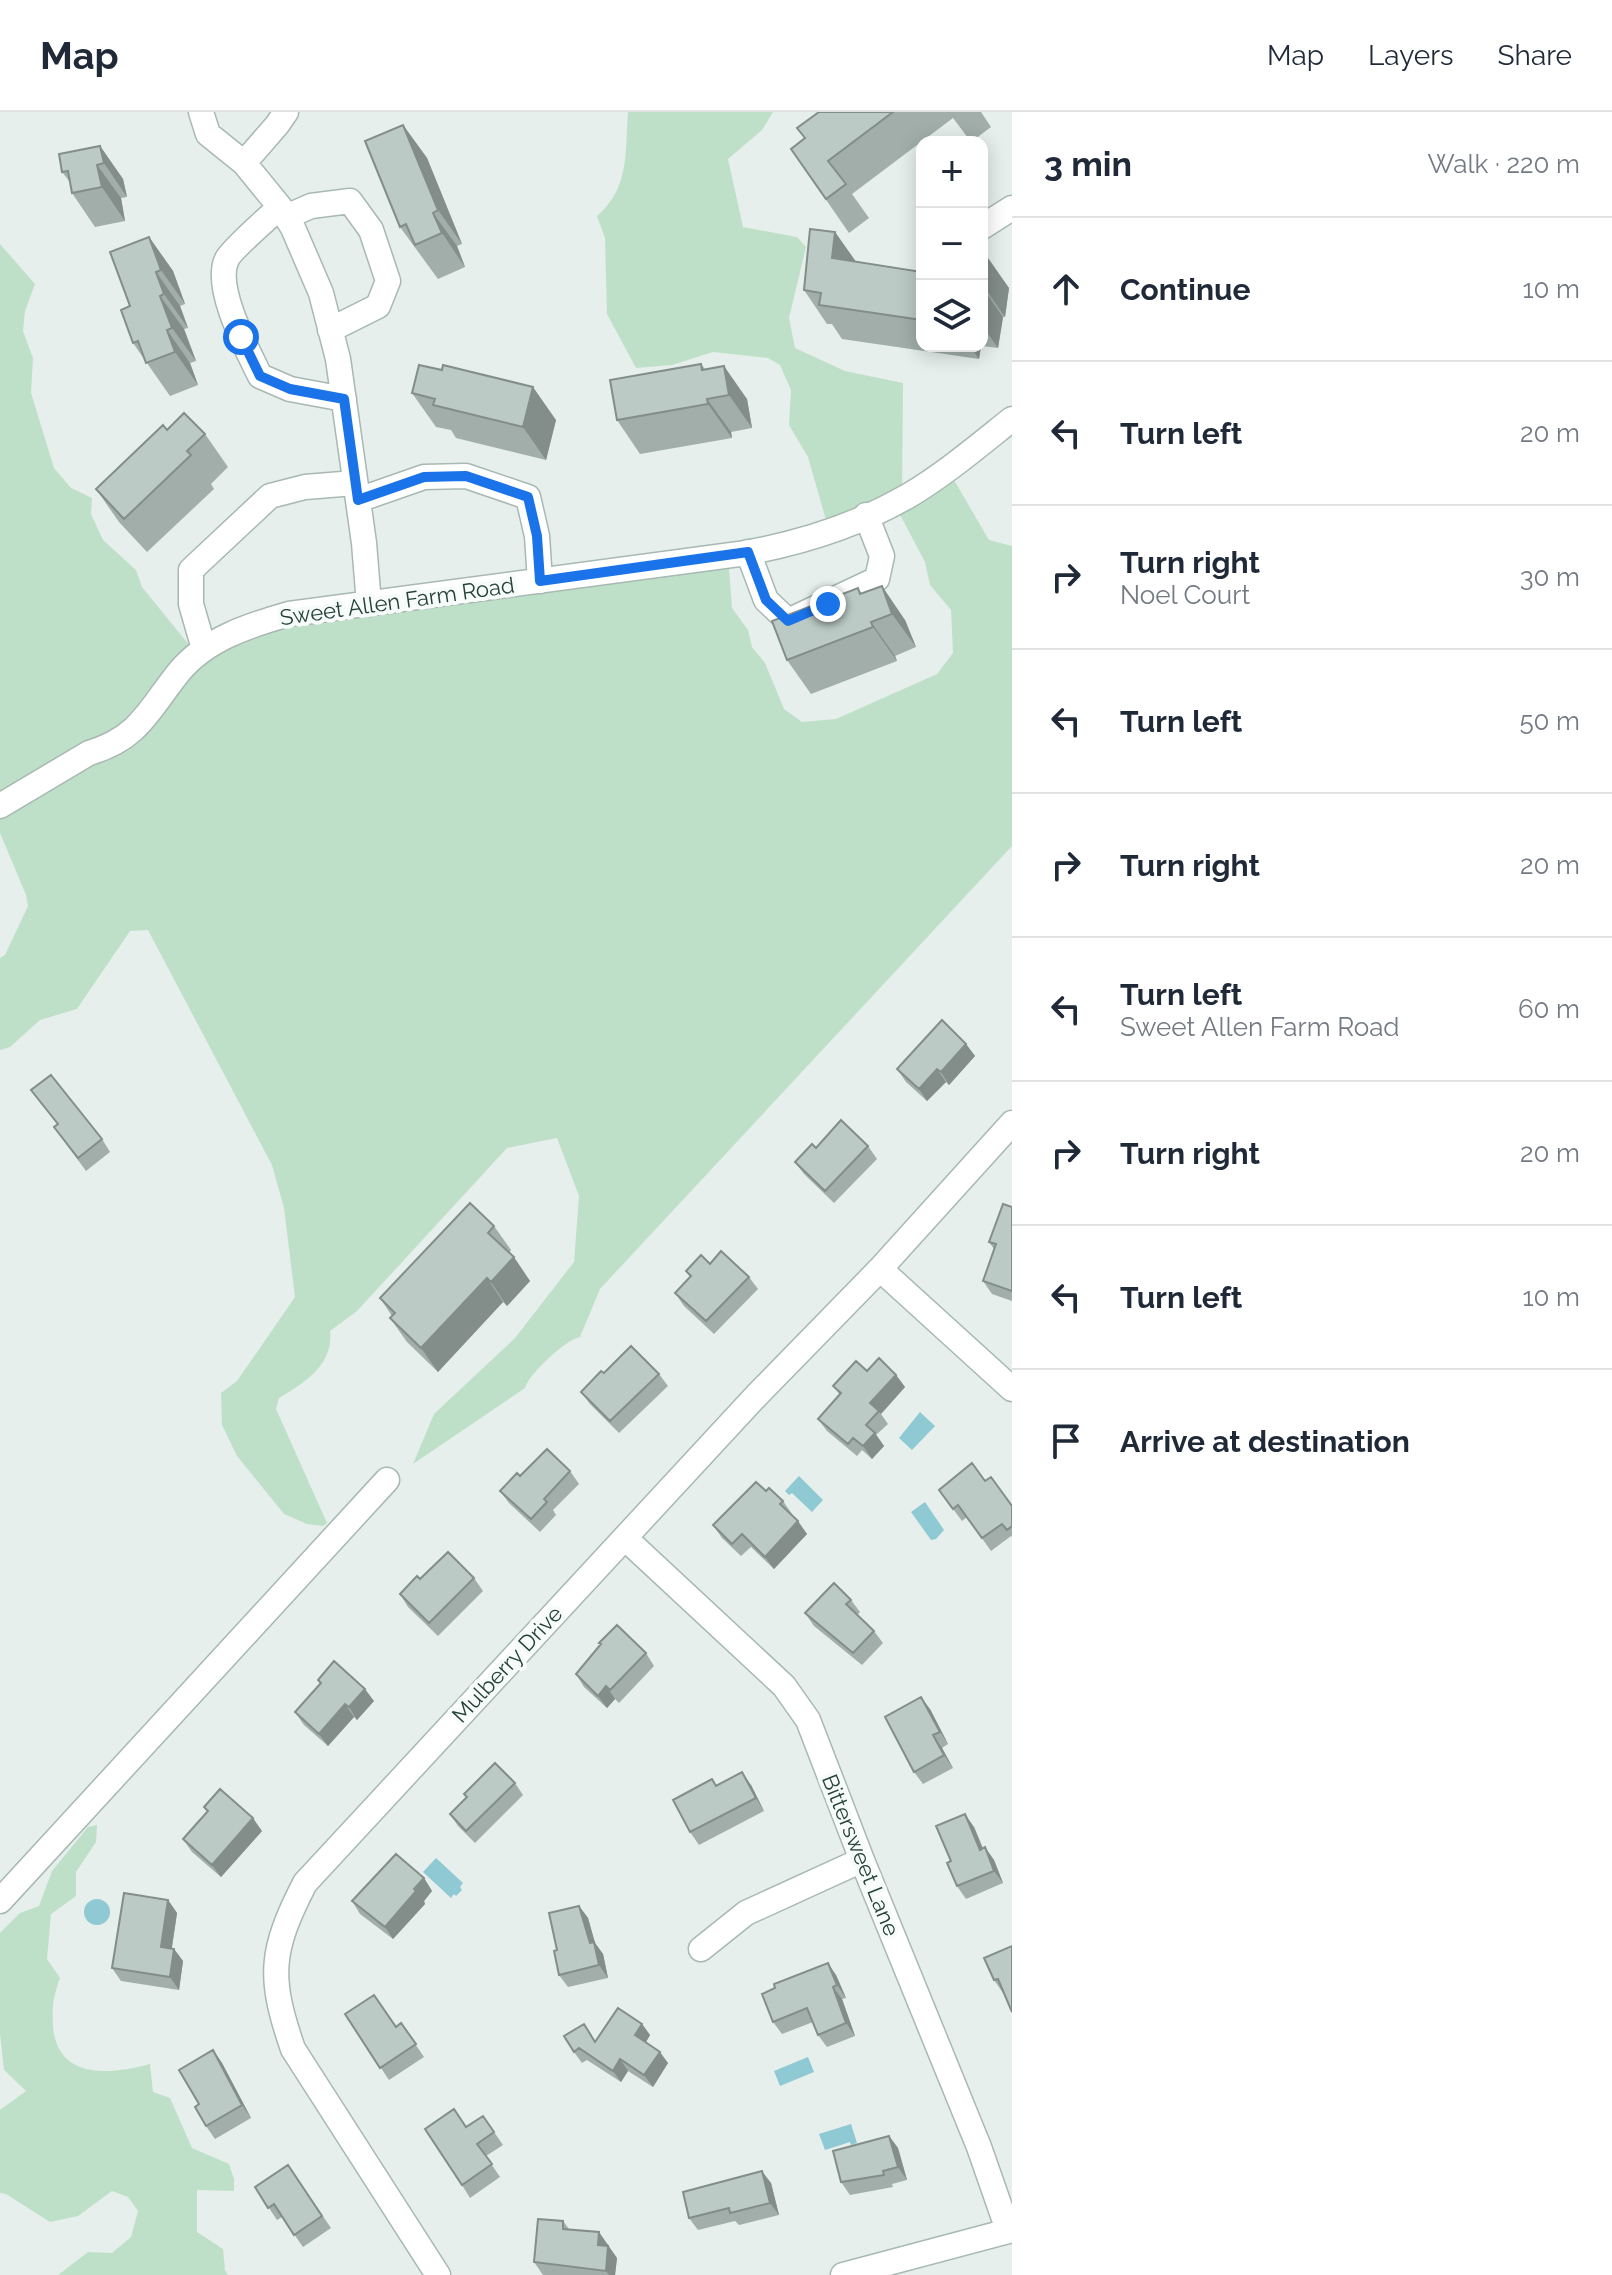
<!DOCTYPE html>
<html lang="en">
<head>
<meta charset="utf-8">
<style>
	:root { --surface:#fff; --page:#f2f2f3; --text:#1f2937; --muted:#747a83; --line:#e0e1e3 }
	body { margin:0; font-family:Raleway,sans-serif; background:var(--page); color:var(--text) }
	.controls { position:absolute; right:24px; top:24px; display:grid; overflow:hidden; border-radius:16px; box-shadow:0 4px 20px #0003 }
	.controls button { width:72px; height:72px; display:grid; place-items:center; padding:0; border:0; border-bottom:2px solid var(--line); background:var(--surface); color:var(--text); font:40px sans-serif }
	.stop { position:absolute; width:24px; height:24px; margin:-18px; border:6px solid #1a73e8; border-radius:50%; background:#fff }
	.stop.end { background:#1a73e8; border-color:#fff; box-shadow:0 2px 8px #0008 }
	.list { margin:0; padding:0; list-style:none }
	h2 { display:flex; justify-content:space-between; align-items:center; height:104px; margin:0; padding:0 32px; font-size:34px }
	h2 small { font-size:26px; font-weight:400; color:var(--muted) }
	.list li { display:grid; grid-template-columns:52px 1fr auto; gap:24px; align-items:center; box-sizing:border-box; height:144px; padding:0 32px; border-top:2px solid var(--line) }
	.list b { display:block; font-size:30px; white-space:nowrap }
	.list p { margin:0; font-size:26px; white-space:nowrap; color:var(--muted) }
	.list em { font-size:26px; font-style:normal; color:var(--muted) }
	.icon { flex:none; width:44px; height:44px; fill:none; stroke:currentColor; stroke-width:2; stroke-linecap:round; stroke-linejoin:round }
	.map { position:relative; flex:none; width:1012px; height:2163px; overflow:hidden }
	header { display:flex; align-items:center; gap:48px; box-sizing:border-box; height:112px; padding:0 40px; background:var(--surface); border-bottom:2px solid var(--line) }
	header strong { font-size:38px }
	nav { display:flex; gap:44px; margin-inline-start:auto; font-size:28px }
	main { display:flex }
	aside { flex:1; background:var(--surface) }
	.map>svg:first-child { display:block }
	.green { fill:#bfe0c8 }
	.water { fill:#8ec9d4 }
	.lines { fill:none; stroke-linecap:round; stroke-linejoin:round }
	.minor-casing { stroke:#a8b8b2; stroke-width:27 }
	.minor { stroke:#fff; stroke-width:24 }
	.wall { fill:#a1aea9 }
	.shaded-wall { fill:#838d89 }
	.building { fill:#bbcac4; stroke:#838d89; stroke-width:2 }
	.route { stroke:#1a73e8; stroke-width:10 }
	.labels { text-anchor:middle; dominant-baseline:central; stroke-width:8; stroke-linejoin:round; paint-order:stroke }
	.street-label { font-size:22px; fill:#24423a; stroke:#f7fbf9 }
</style>
</head>
<body>
<header>
<strong>Map</strong>
<nav><a>Map</a><a>Layers</a><a>Share</a></nav>
</header>
<main>
<div class="map">
<svg width="1012" height="2163" viewBox="0 0 1012 2163">
	<rect width="100%" height="100%" fill="#e6efeb"/>
	<path class="green" d="M628 0H773L762 18 728 47 743 115 797 125 806 135 789 206 795 236 845 259 903 271 902 383 947 356 989 428 1012 434V734L600 1177 580 1225C565 1228 529 1262 525 1276L413 1352 434 1302 515 1226 574 1150 579 1084 557 1026 507 1036 357 1199 330 1219C334 1252 305 1271 279 1286L276 1297 327 1411 323 1414 307 1412 284 1402 237 1344 222 1313 221 1281 237 1269 295 1185 284 1096 272 1053 148 818 130 819 77 897 40 908 10 935 0 938V846L5 843 28 794 26 783 0 721V132L35 172 25 199 23 219 33 246 31 281 54 356 71 376 92 386 91 402 103 428 136 458 142 475 194 539 245 514 728 444 732 496 748 518 752 535 765 551 784 597 802 610 836 607 937 562 953 541 951 498 930 473 925 450 897 397 828 415 808 345 789 313 791 278 780 253 768 246 713 240 672 253 636 256 607 202 605 126 597 104C630 76 625 39 628 0Z
		M97 1713 96 1730 76 1760V1784L51 1802 47 1847 60 1866C53 1886 52 1894 53 1914 57 1968 110 1963 150 1952L153 1980 170 1986 192 2036 229 2052 234 2067V2079L197 2078V2120L223 2137 225 2158 228 2163H58L88 2140 112 2141 131 2125 138 2099 128 2085 112 2079 78 2104 50 2110 6 2082 0 2081V1998L26 1979 4 1958 0 1921V1821L20 1801 39 1794 52 1759 88 1715Z"/>
	<path class="water" d="M920 1300 935 1314 912 1338 899 1326Z
		M799 1364 823 1388 812 1400 792 1381 789 1383 785 1379Z
		M925 1390 944 1418 936 1427 931 1428 911 1400Z
		M436 1746 463 1771 460 1775 462 1778 456 1784 454 1782 451 1786 423 1760Z
		M84 1800a13 13 0 1 1 26 0a13 13 0 1 1-26 0Z
		M808 1945 814 1960 780 1974 774 1959Z
		M851 2012 857 2031 851 2033 850 2030 825 2038 819 2022Z"/>
	<g class="lines">
		<defs>
			<path id="minor" d="M201 0 208 22 244 51 280 95 293 116 321 181 338 247 364 431 369 492
				M244 51 277 13 286 0
				M280 95C270 104 231 138 227 147 213 175 248 239 260 264L290 277 344 287
				M286 105 311 94 350 89 371 118 388 169 378 194 330 218
				M982 115 1012 96
				M358 388 424 365 466 364 528 385 537 424 540 469
				M748 440 766 488 788 509 877 467 882 444 866 403
				M204 537 191 492V458L270 384 305 375 355 371
				M0 694 89 641C140 626 149 597 179 560 206 527 250 513 289 502L739 442C798 432 856 414 908 384 945 362 978 334 1012 307
				M880 1157 1012 1277
				M626 1427 784 1574 808 1608 862 1748 979 2035 1008 2118
				M0 1789 387 1368
				M701 1837 746 1801 862 1748
				M438 2163 293 1937C268 1865 270 1839 305 1771L757 1283 880 1157 1012 1011
				M843 2163 1012 2118"/>
		</defs>
		<use href="#minor" class="minor-casing"/>
		<use href="#minor" class="minor"/>
	</g>
	<path class="wall" d="M819 0H981L991 15 971 30 953 6 852 82 869 106 849 121 791 37 804 27Z
		M403 13 427 46 462 132 457 134 465 155 438 167 400 115Z
		M100 34 123 67 127 85 121 86 125 109 95 115 72 81 70 70 62 60Z
		M835 120 856 150 922 160V234H981L979 247 842 227 832 212H827L804 178Z
		M149 125 173 159 185 192 180 194 188 216 184 217 196 249 190 251 198 273 170 284 133 231 130 194Z
		M982 142 1009 176 1005 205H1003L998 236 982 234Z
		M701 252 705 257 747 287 752 316 731 320 732 326 640 342 617 308Z
		M412 281 556 308 546 348 456 326 451 318 436 315Z
		M167 318 205 322 228 355 211 372 214 377 147 440 119 410 96 377Z
		M858 476 862 482 905 508 916 535 895 544 897 549 811 582 787 548Z
		M966 932 975 944 949 973 946 970 927 989 906 970 897 957Z
		M31 978 102 1027 110 1040 86 1059 54 1015 57 1012Z
		M868 1034 877 1047 834 1091 804 1062 795 1050 816 1036Z
		M1012 1095V1189L992 1182 983 1169 994 1137 989 1130Z
		M494 1114 511 1138 509 1141 530 1169 507 1194 503 1190 438 1260 407 1230 390 1206 392 1204 380 1186Z
		M686 1159 749 1165 758 1177 714 1222 684 1194 675 1181 690 1165Z
		M867 1259 896 1263 905 1275 881 1302 888 1312 876 1323 884 1334 872 1347 862 1338 857 1344 827 1319 818 1307 840 1283 833 1274Z
		M604 1261 659 1262 668 1274 619 1321 590 1292 581 1280Z
		M570 1359 579 1372 553 1398 556 1403 540 1420 509 1391 500 1379 520 1364Z
		M985 1369 1012 1394V1425L1011 1424 991 1439 967 1405 962 1409 939 1378Z
		M766 1379 783 1389 792 1402 791 1403 807 1422 774 1457 751 1435 741 1444 722 1426 713 1413Z
		M474 1466 483 1479 438 1524 408 1495 400 1482 420 1467Z
		M851 1488 860 1500 857 1503 874 1519 883 1531 862 1553 814 1514 805 1501Z
		M646 1541 654 1554 619 1591 615 1587 607 1596 584 1575 576 1562Z
		M318 1568 374 1589 357 1608 354 1605 328 1634 304 1613 295 1600 320 1571Z
		M930 1597 948 1632 942 1636 953 1656 923 1672 914 1660Z
		M515 1671 523 1683 475 1731 458 1714 450 1702 466 1686 464 1682Z
		M751 1673 764 1699 699 1733 690 1720 717 1674Z
		M204 1695 262 1719 221 1765 192 1740 183 1727 207 1700Z
		M974 1715 983 1736 994 1748 1003 1771 966 1787 957 1774 951 1749Z
		M424 1766 432 1779 424 1789 425 1792 393 1827 360 1802 352 1789Z
		M168 1788 177 1801 172 1836 174 1837 183 1849 179 1878 121 1869 112 1856Z
		M579 1794 588 1806 595 1831 603 1842 608 1866 568 1875 559 1863 557 1838Z
		M1012 1834 1004 1881H1003L994 1868Z
		M836 1863 846 1886 842 1887 855 1924 827 1935 818 1923 813 1910 782 1922 773 1910Z
		M345 1902 396 1914 401 1911 424 1945 389 1968Z
		M642 1912 650 1923 646 1930 668 1951 653 1975 628 1959 621 1970 587 1948 582 1951 574 1940 596 1929Z
		M213 1938 222 1951 251 2006 215 2027 206 2014 199 1992Z
		M483 2004 503 2033 486 2044 500 2065 470 2086 462 2073 466 2015Z
		M889 2024 898 2036 907 2068 892 2072 893 2075 850 2083 841 2070Z
		M288 2053 331 2116 303 2135 282 2105 277 2108 255 2075Z
		M771 2071 779 2103 739 2113 735 2109 698 2118 689 2106Z
		M563 2109 569 2117 608 2132V2134L617 2146 615 2163H543L534 2150Z"/>
	<path class="shaded-wall" d="M403 13 427 46 462 132 438 98Z
		M100 34 123 67 127 85 104 51Z
		M97 53 121 86 125 109 102 75Z
		M433 101 457 134 465 155 442 121Z
		M835 120 859 154 832 146Z
		M149 125 173 159 185 192 161 158Z
		M986 143 1009 176 1005 205 982 172Z
		M156 160 180 194 188 216 164 182Z
		M982 175 1003 205 998 236 982 213Z
		M160 184 184 217 196 249 172 216Z
		M167 218 190 251 198 273 175 240Z
		M970 234H981L979 247Z
		M724 254 747 287 752 316 729 283Z
		M533 275 556 308 546 348 523 315Z
		M707 287 731 320 732 326 708 292Z
		M882 474 905 508 916 535 892 502Z
		M871 510 895 544 897 549 873 515Z
		M966 932 975 944 949 973 941 960Z
		M937 957 946 970 927 989 919 977Z
		M514 1145 530 1169 507 1194 491 1170Z
		M487 1166 503 1190 438 1260 421 1236Z
		M896 1263 905 1275 881 1302 870 1291Z
		M875 1321 884 1334 872 1347 863 1334Z
		M798 1409 807 1422 774 1457 765 1445Z
		M606 1574 615 1587 607 1596 598 1584Z
		M365 1577 374 1589 357 1608 349 1595Z
		M921 1585 930 1597 948 1632 940 1620Z
		M345 1592 354 1605 328 1634 319 1622Z
		M933 1623 942 1636 953 1656 944 1643Z
		M742 1660 751 1673 764 1699 756 1686Z
		M965 1702 974 1715 988 1750 980 1738Z
		M253 1706 262 1719 221 1765 212 1753Z
		M985 1735 994 1748 1003 1771 994 1759Z
		M424 1766 432 1779 424 1789 425 1792 393 1827 385 1815Z
		M168 1788 177 1801 170 1847 161 1835Z
		M579 1794 588 1806 595 1831 603 1842 608 1866 599 1853 590 1831Z
		M174 1837 183 1849 179 1878 170 1865Z
		M828 1851 836 1863 846 1886 837 1873Z
		M833 1875 842 1887 855 1924 846 1911Z
		M642 1912 650 1923 643 1935 635 1923Z
		M213 1938 222 1951 251 2006 242 1993Z
		M660 1940 668 1951 653 1975 644 1963Z
		M620 1947 628 1959 621 1970 613 1959Z
		M889 2024 898 2036 907 2068 898 2055Z
		M762 2059 771 2071 779 2103 770 2091Z
		M599 2120 617 2146 615 2163H609L606 2159 598 2133Z"/>
	<path class="building" d="M819 0H893L828 49 846 72 826 87 791 37 805 26 797 16Z
		M403 13 438 98 433 101 442 121 415 133 406 112 400 115 365 29Z
		M100 34 104 51 97 53 102 75 72 81 68 59 62 60 59 42Z
		M810 117 835 120 832 146 922 160V208L819 193 821 181 804 178Z
		M149 125 161 158 156 160 164 182 160 184 172 216 167 218 175 240 146 251 138 229 133 231 121 198 130 194 110 140Z
		M982 142 986 143 982 170Z
		M701 252 702 258 724 254 729 283 707 287 708 292 617 308 610 268Z
		M419 253 442 258 443 253 533 275 523 315 433 293 435 287 412 281Z
		M184 301 205 322 187 339 191 343 124 407 96 377 163 313 167 318Z
		M882 474 892 502 871 510 873 515 787 548 772 509 858 476 860 482Z
		M942 908 966 932 941 960 937 957 919 977 897 957Z
		M51 963 102 1027 78 1046 54 1015 58 1012 31 978Z
		M841 1008 868 1034 825 1079 795 1050 812 1032 816 1036Z
		M470 1091 494 1114 488 1121 514 1145 491 1170 487 1166 421 1236 390 1206 395 1201 380 1186Z
		M1003 1092 1012 1095V1179L983 1169 996 1132 989 1130Z
		M721 1139 749 1165 706 1209 675 1181 691 1164 686 1159 701 1143 710 1152Z
		M631 1234 659 1262 610 1309 581 1280 601 1259 604 1261Z
		M879 1246 896 1263 870 1291 879 1299 866 1313 875 1321 863 1334 853 1326 848 1332 818 1307 841 1281 833 1274 856 1249 867 1259Z
		M547 1337 570 1359 544 1387 547 1390 531 1407 500 1379 517 1361 520 1364Z
		M972 1351 985 1369 991 1365 1012 1394V1414L1007 1418 1002 1412 982 1426 958 1393 953 1397 939 1378Z
		M756 1370 766 1379 769 1376 783 1389 780 1392 798 1409 765 1445 742 1422 732 1432 713 1413Z
		M448 1440 474 1466 429 1511 400 1482 417 1464 420 1467Z
		M834 1471 851 1488 846 1492 874 1519 853 1541 805 1501Z
		M617 1513 646 1541 610 1578 606 1574 598 1584 576 1562 601 1532 599 1531Z
		M334 1549 365 1577 349 1595 345 1592 319 1622 295 1600 321 1571 318 1568Z
		M921 1585 940 1620 933 1623 944 1643 914 1660 885 1605Z
		M495 1651 515 1671 466 1719 450 1702 467 1685 464 1682Z
		M742 1660 756 1686 690 1720 673 1688 712 1667 716 1674Z
		M220 1677 253 1706 212 1753 183 1727 208 1699 204 1695Z
		M965 1702 980 1738 985 1735 994 1759 957 1774 947 1751 951 1749 936 1714Z
		M396 1742 424 1766 414 1777 416 1779 385 1815 352 1789Z
		M124 1781 168 1788 161 1835 174 1837 170 1865 112 1856Z
		M579 1794 590 1831 594 1830 599 1853 559 1863 554 1839 557 1838 549 1801Z
		M1012 1834V1900L998 1867 994 1868 984 1846Z
		M828 1851 837 1873 833 1875 846 1911 818 1923 807 1896 773 1910 762 1882 775 1876 774 1872Z
		M374 1883 396 1915 401 1911 416 1932 380 1956 345 1902Z
		M618 1896 642 1912 635 1923 660 1940 644 1963 620 1947 613 1959 579 1936 574 1940 564 1924 584 1912 595 1930Z
		M213 1938 242 1993 206 2014 195 1995 199 1992 179 1958Z
		M454 1997 466 2015 483 2004 494 2020 477 2032 492 2052 462 2073 425 2017Z
		M889 2024 898 2055 883 2059 884 2063 841 2070 833 2039Z
		M288 2053 322 2104 294 2123 274 2092 268 2096 255 2075Z
		M762 2059 770 2091 730 2101 729 2096 689 2106 683 2080Z
		M538 2107 563 2109V2117L599 2120 598 2133 608 2134 606 2159 534 2150Z"/>
	<g class="lines">
		<path class="route" d="M241 225 260 264 290 277 344 287 358 388 424 365 466 364 528 385 537 424 540 469 748 440 766 488 788 509 828 492"/>
	</g>
	<g class="labels">
		<g class="street-label">
			<text transform="translate(397 489) rotate(-8)">Sweet Allen Farm Road</text>
			<text transform="translate(507 1552) rotate(-47)">Mulberry Drive</text>
			<text transform="translate(861 1743) rotate(68)">Bittersweet Lane</text>
		</g>
	</g>
</svg>
<div class="controls">
<button>+</button>
<button>−</button>
<button><svg class="icon" aria-label="layers" viewBox="0 0 24 24"><path d="M12 4l9 5-9 5-9-5zM3 14l9 5 9-5"/></svg></button>
</div>
<div class="stop" style="left:241px;top:225px"></div>
<div class="stop end" style="left:828px;top:492px"></div>
</div>
<aside>
<h2>3 min<small>Walk · 220 m</small></h2>
<ul class="list">
<li><svg class="icon" aria-label="ahead" viewBox="0 0 24 24"><path d="M12 20V5M6 11l6-6 6 6"/></svg><div><b>Continue</b></div><em>10 m</em></li>
<li><svg class="icon" aria-label="left" viewBox="0 0 24 24"><path d="M17 20v-9H6M10 6l-5 5 5 5"/></svg><div><b>Turn left</b></div><em>20 m</em></li>
<li><svg class="icon" aria-label="right" viewBox="0 0 24 24"><path d="M7 20v-9h11M14 6l5 5-5 5"/></svg><div><b>Turn right</b><p>Noel Court</p></div><em>30 m</em></li>
<li><svg class="icon" aria-label="left" viewBox="0 0 24 24"><path d="M17 20v-9H6M10 6l-5 5 5 5"/></svg><div><b>Turn left</b></div><em>50 m</em></li>
<li><svg class="icon" aria-label="right" viewBox="0 0 24 24"><path d="M7 20v-9h11M14 6l5 5-5 5"/></svg><div><b>Turn right</b></div><em>20 m</em></li>
<li><svg class="icon" aria-label="left" viewBox="0 0 24 24"><path d="M17 20v-9H6M10 6l-5 5 5 5"/></svg><div><b>Turn left</b><p>Sweet Allen Farm Road</p></div><em>60 m</em></li>
<li><svg class="icon" aria-label="right" viewBox="0 0 24 24"><path d="M7 20v-9h11M14 6l5 5-5 5"/></svg><div><b>Turn right</b></div><em>20 m</em></li>
<li><svg class="icon" aria-label="left" viewBox="0 0 24 24"><path d="M17 20v-9H6M10 6l-5 5 5 5"/></svg><div><b>Turn left</b></div><em>10 m</em></li>
<li><svg class="icon" aria-label="arrive" viewBox="0 0 24 24"><path d="M6 21V4h12l-3 4 3 4H6"/></svg><div><b>Arrive at destination</b></div></li>
</ul>
</aside>
</main>
</body>
</html>
